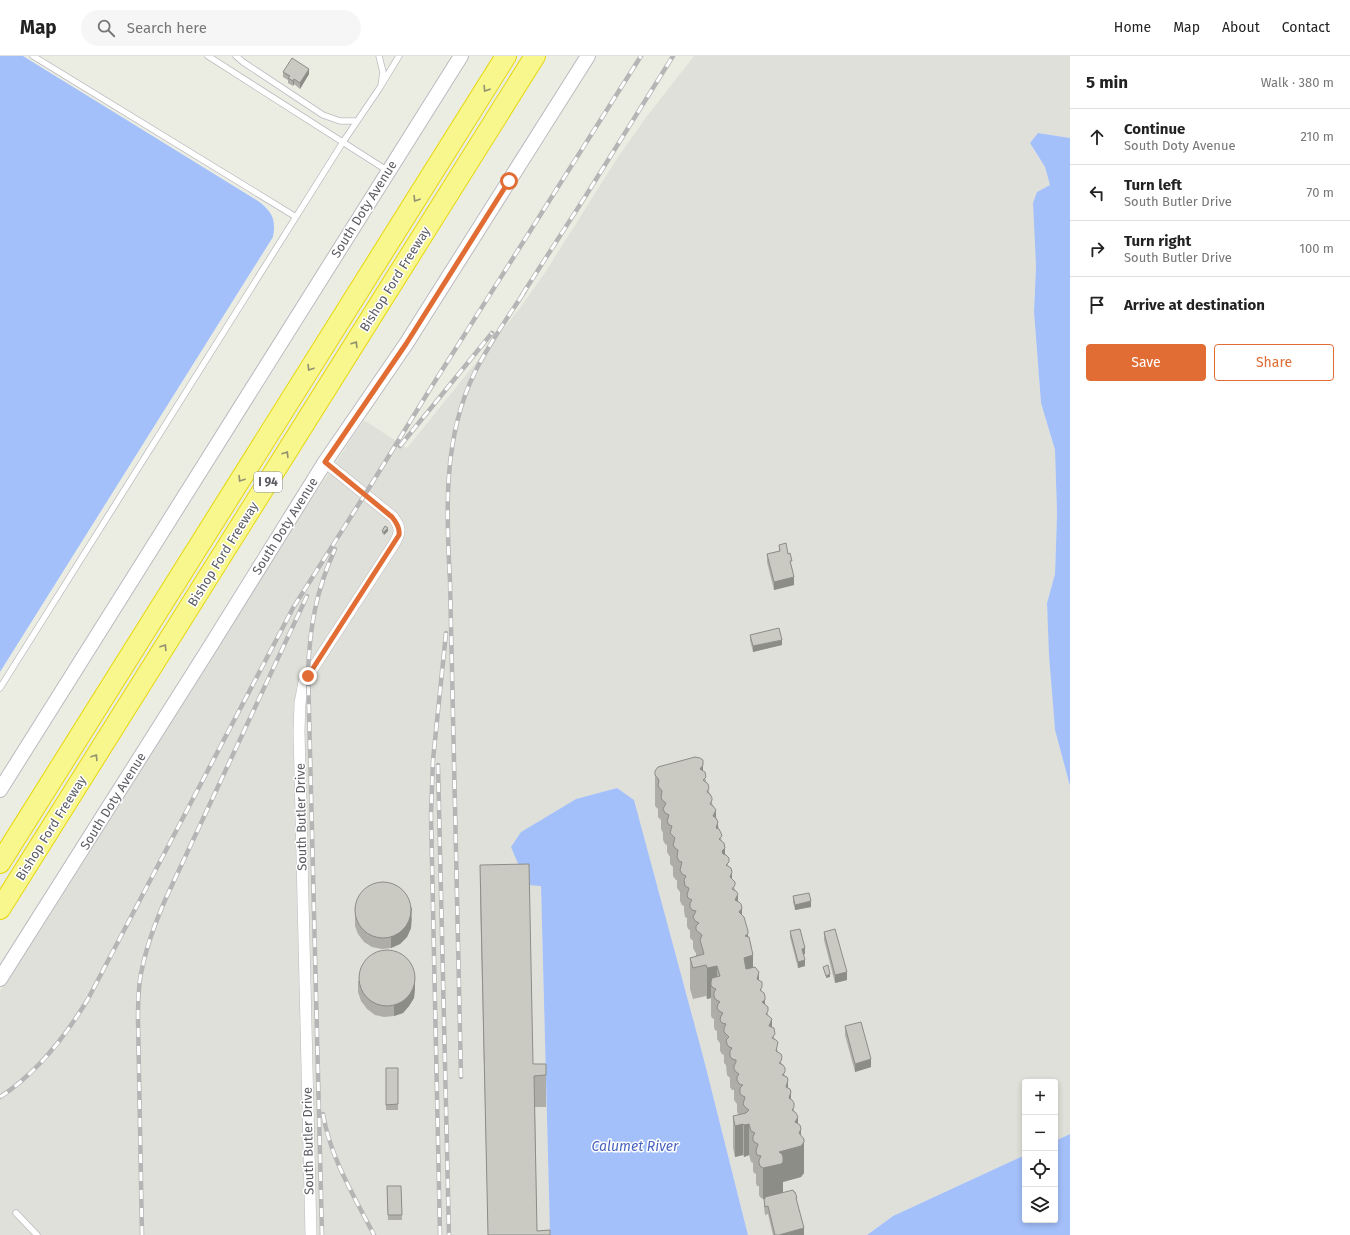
<!DOCTYPE html>
<html lang="en">
<head>
<meta charset="utf-8">
<style>
	:root { --surface:#fff; --page:#f6f6f6; --text:#222; --muted:#767676; --line:#e0e0e0; --accent:#e16d34 }
	body { margin:0; font-family:"Fira Sans",sans-serif; background:var(--page); color:var(--text) }
	.controls { position:absolute; right:12px; bottom:12px; display:grid; overflow:hidden; border-radius:4px; box-shadow:0 2px 6px #0003 }
	.controls button { width:36px; height:36px; display:grid; place-items:center; padding:0; border:0; border-bottom:1px solid var(--line); background:var(--surface); color:var(--text); font:20px sans-serif }
	.stop { position:absolute; width:12px; height:12px; margin:-9px; border:3px solid #e16d34; border-radius:50%; background:#fff }
	.stop.end { background:#e16d34; border-color:#fff; box-shadow:0 1px 4px #0008 }
	.list { margin:0; padding:0; list-style:none }
	h2 { display:flex; justify-content:space-between; align-items:center; height:52px; margin:0; padding:0 16px; font-size:17px }
	h2 small { font-size:13px; font-weight:400; color:var(--muted) }
	.list li { display:grid; grid-template-columns:26px 1fr auto; gap:12px; align-items:center; box-sizing:border-box; height:56px; padding:0 16px; border-top:1px solid var(--line) }
	.list b { display:block; font-size:15px; white-space:nowrap }
	.list p { margin:0; font-size:13px; white-space:nowrap; color:var(--muted) }
	.list em { font-size:13px; font-style:normal; color:var(--muted) }
	.actions { display:flex; gap:8px; padding:12px 16px }
	.actions a { flex:1; padding:9px 0; border:1px solid var(--accent); border-radius:4px; text-align:center; font-size:14px; color:var(--accent) }
	.actions .main { background:var(--accent); color:#fff }
	.icon { flex:none; width:22px; height:22px; fill:none; stroke:currentColor; stroke-width:2; stroke-linecap:round; stroke-linejoin:round }
	.map { position:relative; flex:none; width:1070px; height:1179px; overflow:hidden }
	header { display:flex; align-items:center; gap:24px; box-sizing:border-box; height:56px; padding:0 20px; background:var(--surface); border-bottom:1px solid var(--line) }
	header strong { font-size:19px }
	nav { display:flex; gap:22px; margin-inline-start:auto; font-size:14px }
	.search { width:280px; height:36px; background:var(--page); display:flex; align-items:center; gap:10px; box-sizing:border-box; padding:0 14px; border-radius:22px; color:var(--muted); font-size:15px }
	main { display:flex }
	aside { flex:1; background:var(--surface) }
	.map>svg:first-child { display:block }
	.industrial { fill:#e0e0da }
	.water { fill:#a4c0fb }
	.lines { fill:none; stroke-linecap:round; stroke-linejoin:round }
	.service-casing { stroke:#babac0; stroke-width:7 }
	.minor-casing { stroke:#babac0; stroke-width:12 }
	.tertiary-casing { stroke:#babac0; stroke-width:16 }
	.motorway-casing { stroke:#e5d70a; stroke-width:22 }
	.service { stroke:#fff; stroke-width:5.5 }
	.minor { stroke:#fff; stroke-width:11 }
	.tertiary { stroke:#fff; stroke-width:14 }
	.motorway { stroke:#f8f78e; stroke-width:20 }
	.rail-casing { stroke:#b5b5b6; stroke-width:4.5 }
	.rail { stroke:#fff; stroke-width:3; stroke-dasharray:9; stroke-linecap:butt }
	.wall { fill:#aeada7 }
	.shaded-wall { fill:#8d8d88 }
	.building { fill:#cac9c2; stroke:#8d8d88 }
	.oneway { stroke:#929271 }
	.route { stroke:#e16d34; stroke-width:5 }
	.labels { text-anchor:middle; dominant-baseline:central; stroke-width:3; stroke-linejoin:round; paint-order:stroke }
	.shield { fill:#fff; stroke:#8c8d91; stroke-width:1 }
	.shield-label { font-size:12px; font-weight:bold; fill:#5b5c62 }
	.street-label { font-size:13px; fill:#5b5c62; stroke:#fff }
	.water-label { font-size:14px; font-style:italic; fill:#4864bd; stroke:#fff }
</style>
</head>
<body>
<header>
<strong>Map</strong>
<div class="search"><svg class="icon" aria-label="search" viewBox="0 0 24 24"><circle cx="10" cy="10" r="6"/><path d="M15 15l6 6"/></svg>Search here</div>
<nav><a>Home</a><a>Map</a><a>About</a><a>Contact</a></nav>
</header>
<main>
<div class="map">
<svg width="1070" height="1179" viewBox="0 0 1070 1179">
	<rect width="100%" height="100%" fill="#ecede2"/>
	<path class="industrial" d="M694 0H1070V82L1038 77 1030 87 1045 111 1050 129 1037 136 1036 209 1034 256 1041 347 1055 394 1057 458 1055 518 1047 547 1055 674 1070 730V1078L1055 1085V1026H1025V1099L893 1160 867 1179H748L704 1004 617 732 576 743 521 776 541 829 550 1179H0V935L48 862 305 453 364 364 407 392 520 252 546 215 618 101 647 60Z"/>
	<path class="water" d="M0 0H23L258 145C273 156 276 164 273 181L0 616Z
		M1038 77 1070 82V730L1055 674 1049 599 1047 547 1055 518 1057 458 1055 394 1041 347 1034 256 1036 209 1033 147 1037 136 1050 129 1045 111 1030 87Z
		M617 732 634 744 704 1004 748 1179H550L541 830 527 829 511 791 521 776 576 743Z
		M1070 1078V1179H867L893 1160 1025 1099V1164H1055V1085Z"/>
	<g class="lines">
		<defs>
			<path id="service" d="M33 0 296 161
				M208 0 388 115
				M236 0 243 6 323 59 340 65H357
				M382 28 399 0
				M0 632 343 86 381 30 383 16 379 0
				M16 1157 37 1179"/>
			<path id="minor" d="M311 1179 299 675 300 647 304 626 394 488C401 476 401 472 393 461L325 406"/>
			<path id="tertiary" d="M0 734 461 0
				M0 923 208 594 325 406 406 288 588 0"/>
			<path id="motorway" d="M0 807 506 0
				M0 853 535 0"/>
		</defs>
		<use href="#service" class="service-casing"/>
		<use href="#minor" class="minor-casing"/>
		<use href="#tertiary" class="tertiary-casing"/>
		<use href="#motorway" class="motorway-casing"/>
		<use href="#service" class="service"/>
		<use href="#minor" class="minor"/>
		<use href="#tertiary" class="tertiary"/>
		<use href="#motorway" class="motorway"/>
		<defs>
			<path id="rail" d="M522 239 585 141 673 0
				M400 390 492 277
				M438 709 449 1179
				M461 1021 450 525C446 454 443 381 475 316 489 288 508 261 525 235
				M0 1041C37 1017 65 981 88 943L293 552 369 432 432 330 641 0
				M323 1058C330 1101 354 1140 374 1179
				M142 1179 138 963C138 946 138 929 142 913 147 888 156 865 166 842L307 540
				M322 1179 308 615C310 570 316 535 335 493
				M440 1179 431 759 433 704 446 577"/>
		</defs>
		<use href="#rail" class="rail-casing"/>
		<use href="#rail" class="rail"/>
	</g>
	<path class="wall" d="M283 16 309 18 300 33 294 28 293 30 288 27V24L283 21Z
		M382 475H388L384 479 382 477Z
		M779 489 792 511 794 529 774 534 767 506V498L779 495Z
		M750 579 782 589 753 596 750 584Z
		M703 714 716 761 725 798 748 881 753 912 759 925 762 936 778 996 782 1009 801 1080 804 1117 801 1121 783 1126V1137L797 1147 804 1179H773L768 1158 765 1159 764 1151V1143H765H763L760 1141 759 1139V1130H757L756 1127V1118L754 1117 753 1115V1107L751 1106 749 1099 744 1101 743 1099 735 1101 733 1092V1060L739 1059 737 1056V1048L734 1044V1034H732L730 1031V1022L727 1019 726 1009 724 1007V999L722 998 720 995V987L719 986 717 983V975L715 974 714 971V963L712 962 711 960V942L707 943 706 940 693 943 690 933V902L696 901V897L695 896 693 892V885L690 882V874L688 873 687 870V862L685 861 684 855V850L682 849 680 845V836L677 832V824H676L673 820V811L670 808V801L667 796V789L665 788 663 784V777L661 773V764L658 761V753L655 750V715Z
		M480 809 533 1008H546V1051H535L537 1175 550 1179H488L480 840Z
		M793 840 811 851 795 854 793 846Z
		M355 850 412 862 411 872 407 881 400 888 391 892 382 893 372 891 364 886 358 878 355 870Z
		M790 875 805 898H803L805 910 798 912 790 881Z
		M824 876 847 924 835 927 824 884Z
		M358 925 415 932 414 942 409 950 403 957 394 960 384 961 375 959 367 953 361 945 358 936Z
		M845 970 871 1011 855 1016 845 979Z
		M386 1012H398V1054H386Z
		M387 1130H401L402 1164H388Z"/>
	<path class="shaded-wall" d="M309 13V18L300 33V27Z
		M294 23V28L293 30V25Z
		M388 472V475L384 479V476Z
		M794 521V529L774 534V526Z
		M782 584V589L753 596V590Z
		M703 709V740L700 713Z
		M716 754V785L713 760Z
		M718 766V797L716 772Z
		M725 792V823L722 795Z
		M732 816V848L730 821Z
		M738 838V869L735 844Z
		M811 845V851L795 854V849Z
		M412 851 411 872 407 881 400 888 391 892V882Z
		M742 852V883L739 856Z
		M748 875V900L753 899V930L744 933V902L745 880Z
		M805 892V898L802 899V893Z
		M805 904V910L798 912V906Z
		M717 910V941L716 933 711 926V942L707 943V912Z
		M759 916V947L757 923Z
		M847 916V924L835 927V919Z
		M830 918V921L826 922V920Z
		M415 922V932L414 942 409 950 403 957 394 960V950Z
		M765 940V971L762 946Z
		M772 963V994L769 970Z
		M871 1003V1011L855 1016V1008Z
		M788 1024V1055L786 1031Z
		M791 1036V1067L789 1042Z
		M798 1061V1091L799 1077 801 1073V1090L804 1086V1117L801 1121 783 1126V1137L781 1139 763 1143V1112L779 1096Z
		M743 1068V1099L735 1101V1070Z
		M749 1068V1099L744 1101V1069Z
		M804 1172V1179H779Z"/>
	<path class="building" d="M292 2 309 13 300 27 294 23 293 25 288 22 290 20 283 16Z
		M385 470 388 472 384 476 382 475Z
		M786 487 788 498 790 497 792 505H790L794 521 774 526 767 498 780 495 779 489Z
		M779 572 782 584 753 590 750 579Z
		M695 701 700 702 703 704V709L700 713 705 716 706 721 703 724 708 728 709 732 707 736 710 738 712 742V744L710 748 713 750 716 754 713 760 716 762 718 766 716 772 719 773 721 777 722 780 719 783 724 787 725 792 722 795 723 798 726 799 729 802V806L726 809 731 812 732 816 730 821 735 826V829L732 833 736 835 738 838 735 844 739 846 741 848 742 852 739 856 744 861 748 875V878L745 880 749 881 753 899 744 902 746 913 755 911 759 916 757 923 762 926V931L760 934 764 937 765 940V944L762 946 768 951V955L766 958 770 961 772 963 769 970 774 972 775 978 772 982 776 984 778 986 776 995 781 998 782 1001 781 1005 779 1007 783 1009 785 1012V1016L782 1019 787 1021 788 1024 786 1031 790 1033 791 1036 789 1042 792 1044 794 1047V1051L792 1054 796 1057 798 1061 795 1066 800 1069 801 1073 799 1077 804 1083V1086L801 1090 779 1096 782 1098 783 1101V1106L781 1108 763 1112 760 1110 759 1107V1104L761 1100 757 1099 756 1095 758 1088 754 1086 753 1084V1080L755 1077 751 1075 749 1068 744 1069 743 1068 735 1070 733 1060 746 1057 749 1054 745 1051 743 1048 745 1041 741 1039 740 1037V1032L743 1029 739 1028 737 1024V1021L739 1018 736 1016 734 1013V1010L736 1006V1004L732 1003 730 1000V995L732 992 729 991 727 988 726 984 729 981 724 976V972L726 968 722 967 720 964 721 960 723 957 719 955 717 952 718 948 720 946 715 943 714 940V936L716 933 712 931 711 929V926L712 922 720 920 717 910 707 912 706 909 693 912 690 902 704 898 700 884 702 879 696 874V870L699 867 695 865 693 861 696 855 692 854 690 851V847L692 844 688 842 687 839 689 832 685 830 684 824 686 820 682 818 680 814 682 806 679 805 677 801 678 794 676 793 673 789 675 782 670 777 672 770 669 769 667 765 669 759 665 757 663 753 666 747 663 745 661 742 662 735 658 730 659 724 655 719V715L658 711Z
		M529 808 533 1008H546V1019L534 1020 537 1175 550 1174V1179H488L480 809Z
		M355 854a28 28 0 1 1 56 0a28 28 0 1 1-56 0Z
		M809 837 811 845 795 849 793 840Z
		M800 873 805 892 802 893 805 904 798 906 790 875Z
		M835 873 847 916 835 919 824 876Z
		M359 922a28 28 0 1 1 56 0a28 28 0 1 1-56 0Z
		M828 909 830 918 826 920 823 911Z
		M861 966 871 1003 855 1008 845 970Z
		M386 1012H398V1048L386 1049Z
		M387 1130H401L402 1159H388Z
		M793 1134 794 1136H795L797 1142H796L804 1172 779 1179H775L768 1150 765 1151 764 1143H765V1141Z"/>
	<defs><path id="oneway-chevron" d="M-2-3.5L2.5 0L-2 3.5" fill="none" stroke-width="1.6" stroke-linecap="round" stroke-linejoin="round"/></defs>
	<g class="oneway">
		<use href="#oneway-chevron" transform="translate(486 33) rotate(122)"/>
		<use href="#oneway-chevron" transform="translate(416 143) rotate(122)"/>
		<use href="#oneway-chevron" transform="translate(355 288) rotate(-58)"/>
		<use href="#oneway-chevron" transform="translate(310 312) rotate(122)"/>
		<use href="#oneway-chevron" transform="translate(286 398) rotate(-58)"/>
		<use href="#oneway-chevron" transform="translate(241 423) rotate(122)"/>
		<use href="#oneway-chevron" transform="translate(164 591) rotate(-58)"/>
		<use href="#oneway-chevron" transform="translate(95 701) rotate(-58)"/>
	</g>
	<g class="lines">
		<path class="route" d="M308 620 399 479C400 472 397 467 392 461L325 406 406 288 509 125"/>
	</g>
	<g class="labels">
		<rect class="shield" x="254" y="416" width="28" height="20" rx="3"/>
		<g class="shield-label">
			<text x="268" y="426">I 94</text>
		</g>
		<g class="street-label">
			<text transform="translate(364 153) rotate(-58)">South Doty Avenue</text>
			<text transform="translate(395 223) rotate(-58)">Bishop Ford Freeway</text>
			<text transform="translate(285 470) rotate(-58)">South Doty Avenue</text>
			<text transform="translate(223 498) rotate(-58)">Bishop Ford Freeway</text>
			<text transform="translate(113 745) rotate(-58)">South Doty Avenue</text>
			<text transform="translate(301 761) rotate(-91)">South Butler Drive</text>
			<text transform="translate(51 772) rotate(-58)">Bishop Ford Freeway</text>
			<text transform="translate(308 1085) rotate(-91)">South Butler Drive</text>
		</g>
		<g class="water-label">
			<text x="635" y="1090">Calumet River</text>
		</g>
	</g>
</svg>
<div class="controls">
<button>+</button>
<button>−</button>
<button><svg class="icon" aria-label="locate" viewBox="0 0 24 24"><circle cx="12" cy="12" r="6"/><path d="M12 2v4M12 18v4M2 12h4M18 12h4"/></svg></button>
<button><svg class="icon" aria-label="layers" viewBox="0 0 24 24"><path d="M12 4l9 5-9 5-9-5zM3 14l9 5 9-5"/></svg></button>
</div>
<div class="stop" style="left:509px;top:125px"></div>
<div class="stop end" style="left:308px;top:620px"></div>
</div>
<aside>
<h2>5 min<small>Walk · 380 m</small></h2>
<ul class="list">
<li><svg class="icon" aria-label="ahead" viewBox="0 0 24 24"><path d="M12 20V5M6 11l6-6 6 6"/></svg><div><b>Continue</b><p>South Doty Avenue</p></div><em>210 m</em></li>
<li><svg class="icon" aria-label="left" viewBox="0 0 24 24"><path d="M17 20v-9H6M10 6l-5 5 5 5"/></svg><div><b>Turn left</b><p>South Butler Drive</p></div><em>70 m</em></li>
<li><svg class="icon" aria-label="right" viewBox="0 0 24 24"><path d="M7 20v-9h11M14 6l5 5-5 5"/></svg><div><b>Turn right</b><p>South Butler Drive</p></div><em>100 m</em></li>
<li><svg class="icon" aria-label="arrive" viewBox="0 0 24 24"><path d="M6 21V4h12l-3 4 3 4H6"/></svg><div><b>Arrive at destination</b></div></li>
</ul>
<div class="actions"><a class="main">Save</a><a>Share</a></div>
</aside>
</main>
</body>
</html>
